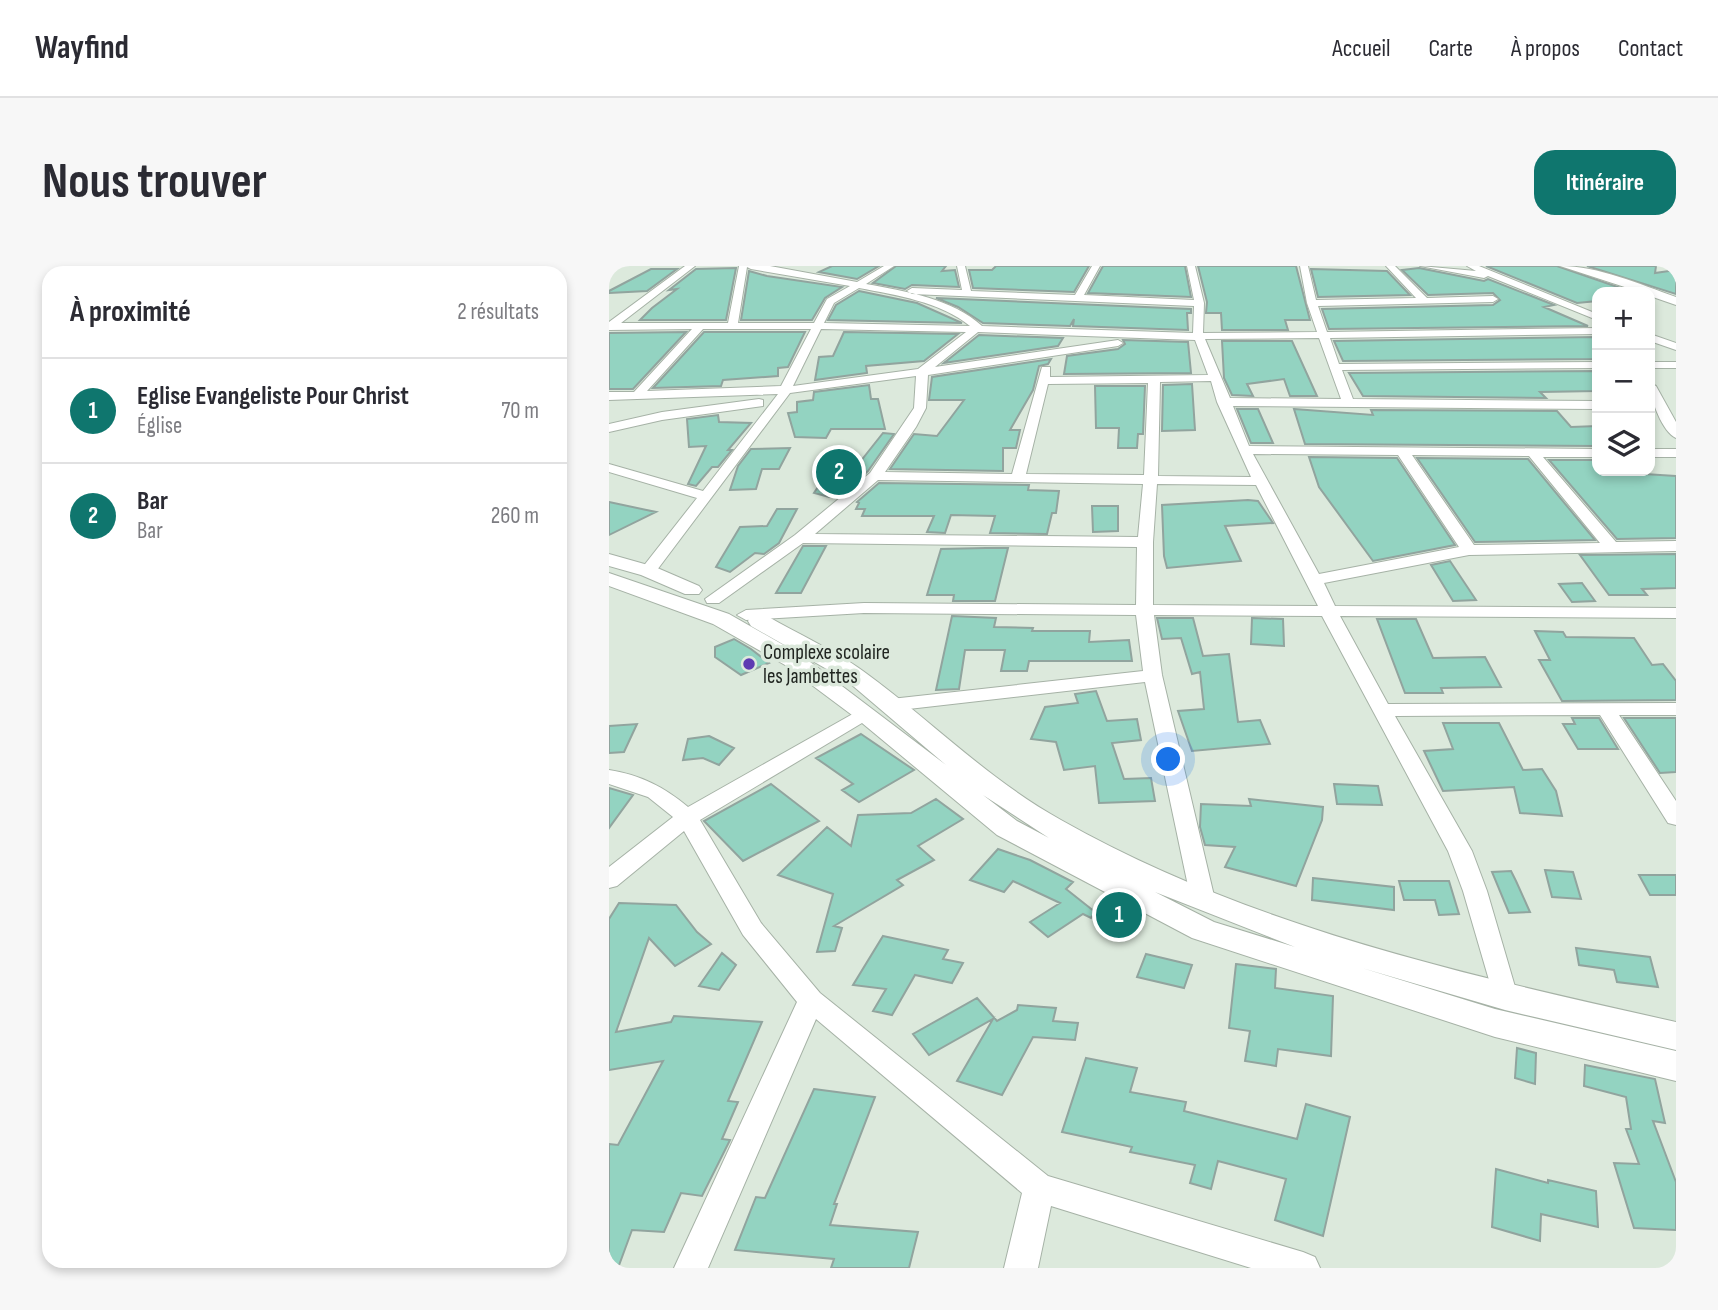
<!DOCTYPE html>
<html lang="fr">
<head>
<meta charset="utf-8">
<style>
	:root { --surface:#fff; --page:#f7f7f7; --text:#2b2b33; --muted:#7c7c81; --line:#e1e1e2; --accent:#0f766e }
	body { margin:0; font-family:"Sofia Sans Condensed",sans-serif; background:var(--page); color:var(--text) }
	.controls { position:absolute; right:21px; top:21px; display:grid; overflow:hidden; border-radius:14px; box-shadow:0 4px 10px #0003 }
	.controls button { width:63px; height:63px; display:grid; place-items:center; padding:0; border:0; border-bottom:2px solid var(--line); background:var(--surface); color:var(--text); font:35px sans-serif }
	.you { position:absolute; left:560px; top:494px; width:24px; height:24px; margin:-18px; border:5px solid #fff; border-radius:50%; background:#1a73e8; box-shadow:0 0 0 10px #1a73e833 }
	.badge { display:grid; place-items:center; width:46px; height:46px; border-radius:50%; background:var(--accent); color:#fff; font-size:23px; font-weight:700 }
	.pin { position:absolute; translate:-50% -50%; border:4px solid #fff; box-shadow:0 2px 7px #0006 }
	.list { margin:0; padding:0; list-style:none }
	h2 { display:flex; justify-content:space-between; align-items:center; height:91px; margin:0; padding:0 28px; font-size:30px }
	h2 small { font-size:23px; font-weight:400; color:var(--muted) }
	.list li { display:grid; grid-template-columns:46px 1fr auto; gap:21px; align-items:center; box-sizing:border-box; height:105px; padding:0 28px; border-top:2px solid var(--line) }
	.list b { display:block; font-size:26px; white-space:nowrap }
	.list p { margin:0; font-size:23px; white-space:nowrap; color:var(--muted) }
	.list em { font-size:23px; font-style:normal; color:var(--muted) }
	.icon { flex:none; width:38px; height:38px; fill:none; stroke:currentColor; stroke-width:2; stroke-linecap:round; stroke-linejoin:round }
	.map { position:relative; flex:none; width:1067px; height:1002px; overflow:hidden; border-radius:21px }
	header { display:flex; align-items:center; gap:42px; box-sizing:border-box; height:98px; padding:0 35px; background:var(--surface); border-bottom:2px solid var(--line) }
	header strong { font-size:33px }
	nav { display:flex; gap:38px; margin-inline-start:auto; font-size:24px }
	.intro { display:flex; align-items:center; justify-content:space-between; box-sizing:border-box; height:168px; padding:0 42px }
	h1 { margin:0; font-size:49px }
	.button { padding:18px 32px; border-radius:21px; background:var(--accent); color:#fff; font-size:24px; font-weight:700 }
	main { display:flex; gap:42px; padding:0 42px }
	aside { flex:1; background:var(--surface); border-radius:21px; box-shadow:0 4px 10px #0003 }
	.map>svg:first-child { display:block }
	.building { fill:#93d3c1; stroke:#91a49e; stroke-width:2 }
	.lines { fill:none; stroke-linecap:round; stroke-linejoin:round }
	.minor-casing { stroke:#a6b2a6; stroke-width:2 }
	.tertiary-casing { stroke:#a6b2a6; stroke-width:2 }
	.minor { fill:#fff; fill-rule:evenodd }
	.tertiary { fill:#fff; fill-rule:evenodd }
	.poi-dot { fill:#5e3ab2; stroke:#dce9dc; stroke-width:2.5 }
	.labels { text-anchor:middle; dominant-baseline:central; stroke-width:7; stroke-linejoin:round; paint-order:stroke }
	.poi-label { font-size:21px; fill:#212621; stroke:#dce9dc; text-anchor:start }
</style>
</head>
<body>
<header>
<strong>Wayfind</strong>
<nav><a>Accueil</a><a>Carte</a><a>À propos</a><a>Contact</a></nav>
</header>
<div class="intro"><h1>Nous trouver</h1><a class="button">Itinéraire</a></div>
<main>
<aside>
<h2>À proximité<small>2 résultats</small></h2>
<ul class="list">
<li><span class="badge">1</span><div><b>Eglise Evangeliste Pour Christ</b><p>Église</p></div><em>70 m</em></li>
<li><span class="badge">2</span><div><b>Bar</b><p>Bar</p></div><em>260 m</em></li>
</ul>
</aside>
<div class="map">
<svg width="1067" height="1002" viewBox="0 0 1067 1002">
	<rect width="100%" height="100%" fill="#dce9dc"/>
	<path class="building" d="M223 0H270L248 13 210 6Z
		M287 0H337L333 5 346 4 350 21 303 19 296 23 264 17Z
		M387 0H480L465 26 364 22 360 4H383Z
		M494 0H576L582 31 479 27Z
		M589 0H687L701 54H676L679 64H613L612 47H597L598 36Z
		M877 0H948L1023 26H988V35L968 37Z
		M978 0H1047L1046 7 1067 4V28Z
		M127 2 117 54H31L43 42 68 23 60 24 87 3Z
		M810 2 875 15 879 13 945 39 935 41 979 60 720 63 713 43 884 39 891 34 884 27 819 29 793 4Z
		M42 3H68L38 25 0 27V25Z
		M702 3 778 5 801 29 709 31Z
		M140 5 158 10 233 21 216 32 203 54H132Z
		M250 25 308 37 353 57 219 54 227 39Z
		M327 32 582 43V47H578L579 64 464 60 465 53 461 60 374 57 349 41Z
		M77 66 24 123H0V67Z
		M95 66H196L179 101 169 102V110L114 114 112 120 44 122Z
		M235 66 349 68 315 95 257 100 258 107 206 114 210 91 224 90Z
		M370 69 454 72 449 80 335 97Z
		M988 71V93L734 95 725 75Z
		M514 74 579 76 582 107 455 108 458 90 509 83 516 78Z
		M613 75H683L708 130H681L675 113 638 118 644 130 623 129 615 112Z
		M442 93 439 98 430 100 424 124 401 164H411L407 182H394V205L281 203 305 168 328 170 355 134H320L323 111Z
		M988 105V125L931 126 937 132 754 130 740 107Z
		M583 118 586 164 553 165 554 119Z
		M260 119 262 133H269L276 163H222L217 172 186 171 179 147 188 146V136L204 134 205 126Z
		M486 120H536L534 168H529L528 182H509L510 162H487Z
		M628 143H649L664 177H642Z
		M685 143 764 149 762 144 948 145 962 161 988 160V180L696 178Z
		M109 149 110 156 142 157 119 184H123L109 201H103L87 220 79 218 97 180 80 181 78 153Z
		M274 167 285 168 259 205 240 221 220 231 205 227 217 209H223L229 200 247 201Z
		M181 182 170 203H153L147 223 121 224 129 200 142 183Z
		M700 191 788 192 846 279 764 295 710 221Z
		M808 192 919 193 986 274 866 276Z
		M940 194H988V205L1067 210V272L1008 273Z
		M270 217 420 219 419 224 450 225 447 247H443L438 268 381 267 386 250 342 249 336 267 318 266 325 250H253L256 243H247L250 237 248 236Z
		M639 234 649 235 664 257 616 260 632 295 558 302 555 290 553 239Z
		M0 236 47 246 0 269Z
		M483 240H509V265L484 266Z
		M168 243H188L170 277 155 288 146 287 121 306 107 301 131 261 158 260Z
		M194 280H217L192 327H167Z
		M377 282H399L386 335H344L345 329H318L332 283Z
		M1067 288V322L1033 323 1038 329H1000L971 289Z
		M841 295 867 334 844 335 822 299Z
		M973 317 986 335 963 336 950 318Z
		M343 350 387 352 385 361 424 362 423 365H481L480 376 520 374 523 395H420L418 405H392L396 384H356L350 423 327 424Z
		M548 352H584L594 390 620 388 629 456 651 454 661 478 583 485 569 445 595 443 591 406 583 408 572 372 553 373Z
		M643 352 674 353 675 380 642 378Z
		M768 353H807L824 392 876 391 892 421 832 422 834 427H796Z
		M926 365 954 366 957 371 1025 372 1043 399 1054 398 1067 415V434L953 435 930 394H941Z
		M125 373 142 383 160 397 132 409 106 391V381Z
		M487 425 498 455 528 453 532 474 503 477 515 513 542 512 546 535 490 537 486 500 455 504 447 476 422 473 436 441 469 437 466 428Z
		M963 452H990L1009 483H969L954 458H966Z
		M1015 452H1067V506L1051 507Z
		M834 457H890L914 504 933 503 947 525 953 550 911 547 905 521 834 525 815 485 844 483Z
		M28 458 15 486 0 487V460Z
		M252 468 305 504 250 536 233 524 244 518 207 492Z
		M100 470 125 482 110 499 94 492 74 494 79 473Z
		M162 518 210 555 134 595 95 555Z
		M725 518 769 520 773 539 728 538Z
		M0 522 24 529 0 562Z
		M327 533 354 553 309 580 325 594 288 614 294 619 225 660 233 662 226 685 208 686 224 628 169 609 218 561 242 580 249 549 302 547Z
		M640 533 714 541 713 554 687 620 616 601 626 581 596 579 591 561 592 538 642 540Z
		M389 583 421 594 464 616 457 623 486 646 482 652 474 648 439 671 421 656 451 637 404 615 395 626 361 614Z
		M936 604 964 606 972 633 943 631Z
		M902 605 907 615 921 646 900 647 883 606Z
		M1030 609H1067V629H1041Z
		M704 612 785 621V644L703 634Z
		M790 615H840L850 648 830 649 826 634H795Z
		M10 637 67 639 88 666 102 678 66 700 40 672 7 766 62 756 65 750 153 756 119 835 129 836 113 873 121 874 93 930 72 927 55 966 23 964 9 1002H0V878L9 879 54 795 0 804V653Z
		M274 670 339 684 334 693 354 697 343 717 306 709 283 749 264 745 277 723 244 719Z
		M967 682 1041 691 1049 721 1008 716 1005 704 970 699Z
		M113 687 127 699 110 724 90 720Z
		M537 688 583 699 575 722 528 711Z
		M627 698 667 703 666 722 724 730 722 790 669 783 667 800 636 795 641 765 620 762Z
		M368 732 388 755 408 744 409 739 447 742 444 755 469 757 466 774 424 771 393 829 348 815 384 753 320 789 304 768Z
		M908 782 927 787 926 818 906 812Z
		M477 792 528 802 521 826 577 836 575 845 688 873 697 838 741 851 714 970 666 954 677 913 609 895 602 923 581 917 586 899 521 886 523 881 453 866Z
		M976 799 1046 813 1056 857 1044 855 1067 916V964L1025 962 1005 897 1030 898 1017 863H1022L1017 831 975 820Z
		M205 823 266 831 225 938H228L221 959 309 966 300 1002H222L225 993 126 984 147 931 156 932Z
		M887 903 939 917V914L987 925 989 961 932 948 931 975 883 961Z"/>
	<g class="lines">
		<defs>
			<path id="minor" d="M76 0H86L12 57H119L130 0H161L248 16 275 0H285L257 18C296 25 344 33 373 60L584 67 585 40 303 28 298 25 303 22 353 24 348 0H356L362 25 466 29 483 0H491L475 29 585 34 578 0H586L595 37 594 67 708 66 698 37 691 0H699L707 34 807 32 777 0H786L818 32 884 30 889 33 884 36 709 40 718 66 988 62V68L721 72 730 98 988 96V102L733 104 744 133 988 135V143L624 140 640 180 988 183V191H934L1007 276 1067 275V285L860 289 715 317 726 340 1067 342V352L731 350 779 438 1067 437V449H1010L1067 535V559L1059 557 991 449 786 450 863 585 878 625 909 731 905 738 896 741 887 738 854 625 839 585 713 350 545 349 553 409 606 634 603 640 594 643 585 640 582 634 536 416 282 445 272 439 282 433 534 405 527 349 255 347 137 354 128 349 137 344 255 337 527 339 528 281 194 277 110 337H98L96 333 186 269 261 207 305 142 307 110 181 127 45 308H33L31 305 33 302 88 232 0 206V198L94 225 169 128 0 134V126H25L83 63 0 64V56ZM138 1 142 3 241 20 218 33 205 57H129ZM250 22C287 29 332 36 361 60L215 57 225 37ZM94 63H202L172 120 38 125ZM212 63 357 66 309 103 184 120ZM369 66 586 74 599 109 441 111V101H433L403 208 276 206 307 161 317 142 319 109 509 80 514 77 509 74 326 101ZM710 72 732 133 621 132 596 73ZM602 115 608 136 642 211 549 210 551 116ZM539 117 535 209 417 208 439 118ZM644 188 789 189 850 281 710 308ZM803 189 920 190 991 277 865 279ZM269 214 534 218 529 271 206 268ZM548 218 647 219 709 340 544 339V276Z
				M811 0 867 5 858 0H870L988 48V54L879 10 875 12Z
				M1041 68 1067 77V84L1041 75Z
				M1041 96H1067V102H1041Z
				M1041 117 1047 120 1067 156V172C1053 166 1040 130 1041 117Z
				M150 133 154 134V140L53 154 0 166V158L53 146Z
				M1041 183H1067V191H1041Z
				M256 441 266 447 263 451 91 554 152 657 211 727 439 910 694 986 706 991 711 1002H642L442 940 429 1002H395L413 927 207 753 99 1002H65L188 736 134 669 75 565 8 620 0 622V601L64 551 39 531 0 518V504C32 509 55 521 79 541Z"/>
			<path id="tertiary" d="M951 0C990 0 1030 18 1067 31V39L1041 30V26H1031Z
				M0 288 46 301 90 320 93 324 90 328H76L32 309 0 300Z
				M0 307 120 348 192 389 337 499 237 414 142 360 139 355 142 350H158C189 368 225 384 254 405 322 454 378 513 452 554 641 661 857 709 1067 756V784L896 744 753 702 886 743 1067 785V815L886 771 583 672 388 569 247 452 176 399 104 358 0 320ZM374 529 440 572 408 555ZM546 626 686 681 605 656Z"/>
		</defs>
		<use href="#minor" class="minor-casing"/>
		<use href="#tertiary" class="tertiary-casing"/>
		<use href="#minor" class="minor"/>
		<use href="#tertiary" class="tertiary"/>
	</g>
	<circle class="poi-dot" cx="140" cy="398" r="7"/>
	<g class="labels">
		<g class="poi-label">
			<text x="154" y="386">Complexe scolaire<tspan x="154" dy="24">les Jambettes</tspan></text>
		</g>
	</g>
</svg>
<div class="controls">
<button>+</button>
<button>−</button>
<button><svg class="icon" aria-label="layers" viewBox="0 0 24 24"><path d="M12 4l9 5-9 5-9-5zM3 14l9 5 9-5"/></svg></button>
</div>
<div class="you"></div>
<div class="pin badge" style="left:510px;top:649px">1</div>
<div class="pin badge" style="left:230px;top:206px">2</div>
</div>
</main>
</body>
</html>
